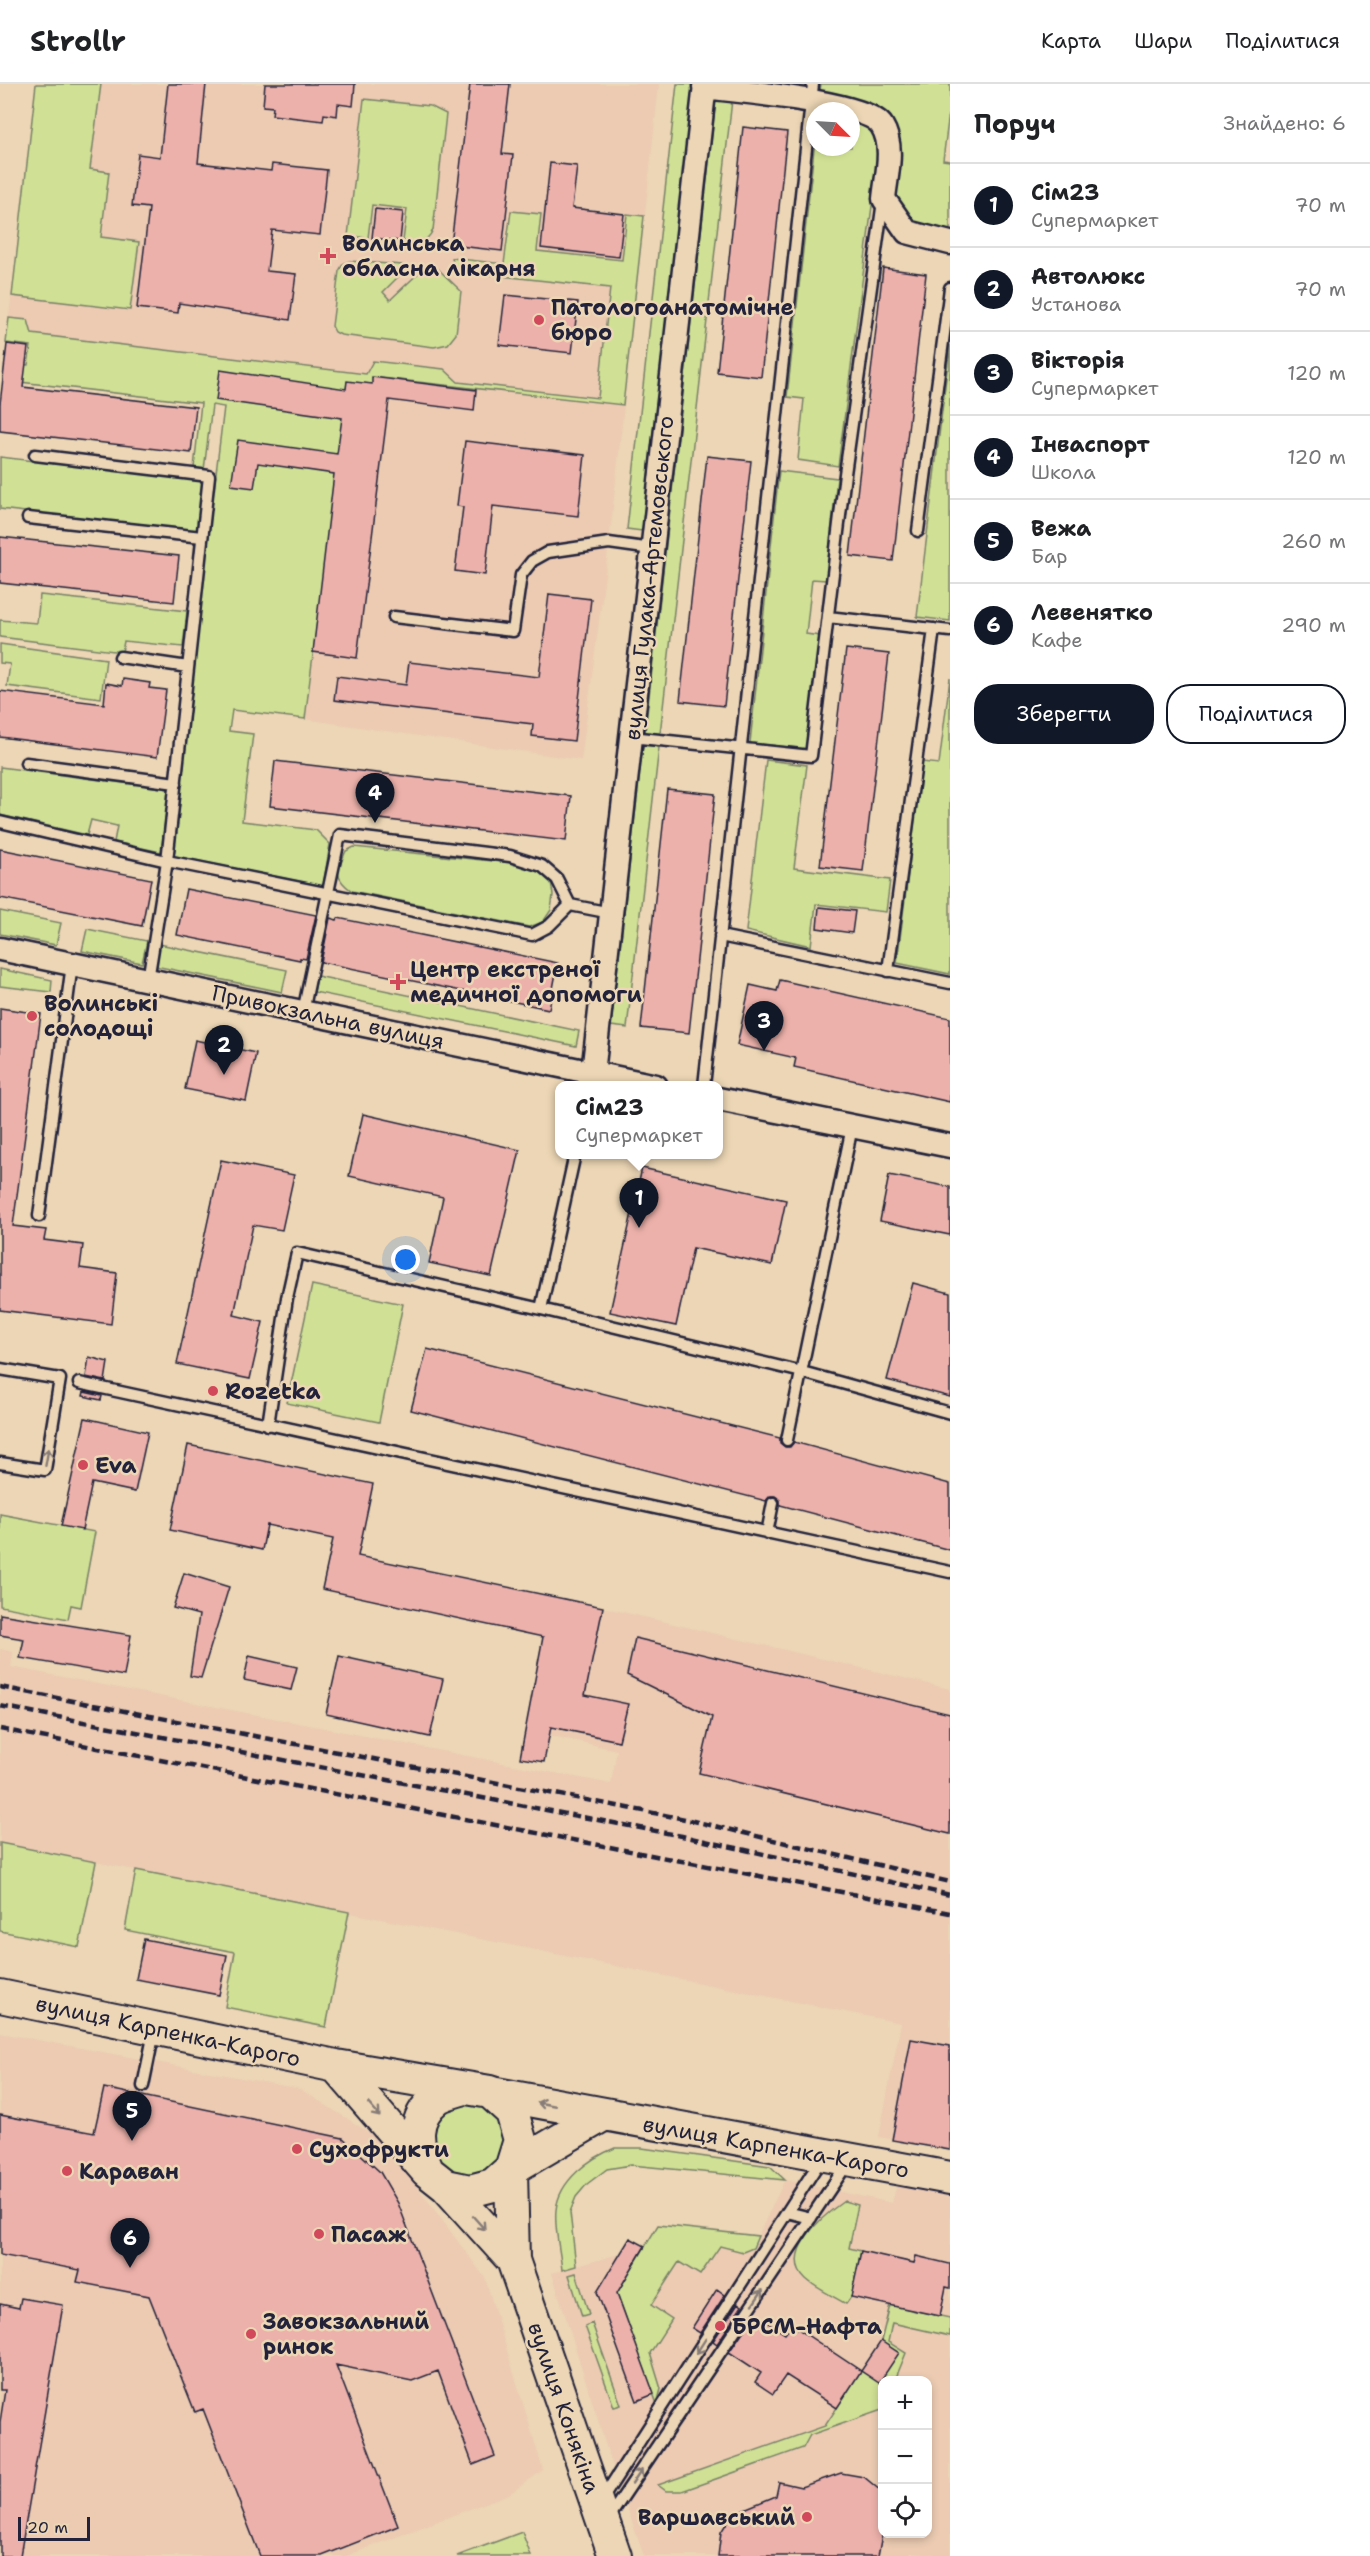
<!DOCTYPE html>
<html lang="uk">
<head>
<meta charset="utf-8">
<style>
	:root { --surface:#fff; --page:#f2f2f2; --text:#202124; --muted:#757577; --line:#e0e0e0; --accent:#111827 }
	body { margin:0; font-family:"Shantell Sans",sans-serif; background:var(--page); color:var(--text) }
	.controls { position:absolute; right:18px; bottom:18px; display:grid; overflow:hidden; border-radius:12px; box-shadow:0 3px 9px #0003 }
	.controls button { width:54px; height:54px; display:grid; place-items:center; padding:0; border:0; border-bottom:2px solid var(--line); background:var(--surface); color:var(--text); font:30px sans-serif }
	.compass { position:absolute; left:806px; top:18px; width:54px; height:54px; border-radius:50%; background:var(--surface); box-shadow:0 3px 9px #0003; rotate:114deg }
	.scale { position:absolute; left:18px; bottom:15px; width:72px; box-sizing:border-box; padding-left:6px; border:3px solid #22223b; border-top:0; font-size:16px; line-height:21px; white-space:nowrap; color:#22223b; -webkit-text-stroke:4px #ecd6b5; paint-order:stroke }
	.you { position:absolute; left:406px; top:1176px; width:21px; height:21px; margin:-15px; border:4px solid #fff; border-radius:50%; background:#1a73e8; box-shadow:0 0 0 9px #1a73e833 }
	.badge { display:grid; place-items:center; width:39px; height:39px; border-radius:50%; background:var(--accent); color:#fff; font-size:20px; font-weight:700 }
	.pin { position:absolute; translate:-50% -50px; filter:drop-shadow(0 2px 3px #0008) }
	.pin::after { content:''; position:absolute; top:32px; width:21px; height:18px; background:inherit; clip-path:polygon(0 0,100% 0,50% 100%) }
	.popup { position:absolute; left:555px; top:997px; width:168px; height:78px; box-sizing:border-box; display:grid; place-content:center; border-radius:12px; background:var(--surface); filter:drop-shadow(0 2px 4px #0005); font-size:20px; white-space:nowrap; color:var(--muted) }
	.popup b { font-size:22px; color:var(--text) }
	.popup::after { content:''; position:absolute; left:50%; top:100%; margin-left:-12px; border:12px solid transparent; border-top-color:var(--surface) }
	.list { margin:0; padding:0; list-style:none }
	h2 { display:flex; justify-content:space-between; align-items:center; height:78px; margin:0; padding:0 24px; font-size:26px }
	h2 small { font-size:20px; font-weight:400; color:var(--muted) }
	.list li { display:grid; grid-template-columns:39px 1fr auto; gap:18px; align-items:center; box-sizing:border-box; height:84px; padding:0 24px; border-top:2px solid var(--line) }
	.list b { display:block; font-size:22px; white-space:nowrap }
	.list p { margin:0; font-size:20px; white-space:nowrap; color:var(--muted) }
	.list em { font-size:20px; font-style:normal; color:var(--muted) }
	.actions { display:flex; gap:12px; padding:18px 24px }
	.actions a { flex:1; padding:14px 0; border:2px solid var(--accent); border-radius:24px; text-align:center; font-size:21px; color:var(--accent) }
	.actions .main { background:var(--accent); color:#fff }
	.icon { flex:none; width:33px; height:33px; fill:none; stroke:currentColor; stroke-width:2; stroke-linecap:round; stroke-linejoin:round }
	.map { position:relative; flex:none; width:950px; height:2472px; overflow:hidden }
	header { display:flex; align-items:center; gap:36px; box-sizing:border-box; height:84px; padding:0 30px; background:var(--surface); border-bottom:2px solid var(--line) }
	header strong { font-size:28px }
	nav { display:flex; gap:33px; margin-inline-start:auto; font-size:21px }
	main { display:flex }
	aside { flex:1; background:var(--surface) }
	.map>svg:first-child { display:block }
	.built { fill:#eccbb2; fill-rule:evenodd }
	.green { fill:#d0e094; stroke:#798168; stroke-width:1.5 }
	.building { fill:#ecb1aa; stroke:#22223b; stroke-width:1.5 }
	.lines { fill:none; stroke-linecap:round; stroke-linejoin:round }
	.lane-casing { stroke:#22223b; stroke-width:15 }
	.street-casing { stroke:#22223b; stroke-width:27 }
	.secondary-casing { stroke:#22223b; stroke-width:36 }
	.lane { stroke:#ecd6b5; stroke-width:10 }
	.street { stroke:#ecd6b5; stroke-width:22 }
	.secondary { stroke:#ecd6b5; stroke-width:32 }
	.rail { stroke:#22223b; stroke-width:4.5; stroke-dasharray:9 4.5; stroke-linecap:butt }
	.oneway { stroke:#877c78 }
	.poi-dot { fill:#d1495b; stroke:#ecd6b5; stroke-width:2 }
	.labels { text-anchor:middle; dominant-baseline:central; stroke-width:5; stroke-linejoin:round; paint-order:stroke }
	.poi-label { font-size:22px; font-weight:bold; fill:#22223b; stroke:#ecd6b5; text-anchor:start }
	.street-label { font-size:22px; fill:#22223b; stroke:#ecd6b5 }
</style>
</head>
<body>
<header>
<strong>Strollr</strong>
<nav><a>Карта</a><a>Шари</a><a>Поділитися</a></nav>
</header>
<main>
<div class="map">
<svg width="950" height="2472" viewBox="0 0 950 2472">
	<rect width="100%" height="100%" fill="#ecd6b5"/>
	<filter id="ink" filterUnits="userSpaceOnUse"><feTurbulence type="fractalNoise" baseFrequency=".0167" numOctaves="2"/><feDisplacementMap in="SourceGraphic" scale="12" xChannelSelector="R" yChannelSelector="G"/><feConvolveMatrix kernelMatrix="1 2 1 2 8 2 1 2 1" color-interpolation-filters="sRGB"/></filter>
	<g filter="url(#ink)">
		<path class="built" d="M36 0H659L609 459 581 676 305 635 347 297 6 259Z
			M576 1517 950 1605V2066L879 2053 901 1939 0 1759V1565L13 1568 11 1583 611 1700 617 1666 549 1651Z
			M0 1949 300 2005 384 2058 485 2194 543 2386 509 2410 346 2472H0Z
			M785 2096 892 2119 897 2101 950 2112V2472L911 2469 910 2472H644L608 2368 552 2189 619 2170 635 2179 658 2141 758 2152ZM882 2296H928V2450H882Z"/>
		<path class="green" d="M36 0H101L90 85 109 88 101 153 139 158 130 226 12 212Z
			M677 0H693L642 447 627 445Z
			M821 0H950V21L943 76 950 77V147L913 138 895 112C896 95 900 77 900 60 899 21 850 15 820 7Z
			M716 14 732 16 660 650 645 648Z
			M364 15 430 22 446 30 433 146C426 160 418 159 403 157L407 125 372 121 368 154 348 152Z
			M851 37 874 47 880 61 838 382 798 376 804 315 787 313 815 56V63H851Z
			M511 127 541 130 537 167 622 176 627 130 644 132 623 321 373 293 372 300 347 298 305 635 232 626 229 647 253 650 242 737 316 746 330 760 323 802 174 772 208 455 224 323 212 321 204 386 194 384 201 319 3 296 5 279 28 281 31 262 6 259 9 234 28 236 32 250 366 290 373 277 444 285 458 298 598 314 610 204 466 188 454 184 452 174 504 180Z
			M349 177 402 181 401 190 383 208 390 216 425 183 437 184 461 207 456 250 448 260 434 263 341 251 335 248 332 242 339 187 343 180Z
			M950 261V537L917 533Z
			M0 373 203 397 197 448 0 425Z
			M779 387 837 394 826 496 812 495 806 550 820 552 807 665 750 659Z
			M40 511 187 527 183 563 124 557 122 568 0 553V536L37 539Z
			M0 560 106 575 101 614 7 602 10 580 0 579Z
			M950 594V890L897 879 922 678 939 680Z
			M643 661 659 663 627 944 611 942Z
			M766 676 807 681 794 784 890 796 886 828 816 820 811 862 746 847Z
			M0 683 169 705 161 768 114 758 117 742 91 736 87 751 0 731Z
			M354 763 512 779 538 787 551 798 553 811 551 826 543 838 529 843 352 807C333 793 337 787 346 767Z
			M0 827 61 839 56 861 0 850Z
			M87 845 147 857 142 879 82 867Z
			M159 860 287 886 282 908 155 882Z
			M0 885 52 896 51 908 0 902Z
			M317 892 579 947 576 962 314 908Z
			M312 1201 403 1220 379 1338 287 1319Z
			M0 1430 95 1448 81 1523 71 1521 68 1535 0 1522Z
			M0 1759 96 1778 79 1863 0 1847Z
			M136 1786 349 1828 326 1943 225 1923 235 1868 125 1846Z
			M432 2054a36 36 0 1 1 72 0a36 36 0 1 1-72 0Z
			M615 2064H642L770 2082 785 2096 631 2081 607 2085 587 2100 576 2113 570 2128 576 2182 562 2186C560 2167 554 2144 556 2126 559 2096 590 2074 615 2064Z
			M844 2117 858 2121 849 2164 861 2167 851 2213 846 2220C833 2212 817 2205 806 2195 778 2169 824 2131 844 2117Z
			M658 2141 758 2152 753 2164 743 2168 720 2162 700 2191 679 2178 651 2221 672 2235 650 2269 661 2305 657 2320 617 2209Z
			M576 2189 589 2230 582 2232 569 2191Z
			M890 2221 950 2234V2252L892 2239 888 2258 906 2269 895 2296H882V2326L810 2351 803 2364 682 2407H666L658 2401 825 2342 861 2287 899 2269 881 2257Z
			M592 2239 621 2321 614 2323 585 2242Z
			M522 2448 531 2472H457Z"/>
		<path class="building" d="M168 0H206L198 79 271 87 272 80 327 86 320 151 272 146 267 187 296 190 290 236 179 219 178 229 137 224 149 124 132 122 138 70 160 73Z
			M265 0H355L353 22 338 20 337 32 324 30 323 37 272 31 273 23 263 22Z
			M470 0H510L502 70 513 71 502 167 451 161Z
			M743 43 787 48 761 293 717 288Z
			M550 79 577 82 572 124 624 130 619 173 541 164Z
			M375 125 403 128 400 157 372 154Z
			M883 184 926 190 893 477 850 472Z
			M505 211 578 218 572 269 499 261Z
			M7 260 28 263 23 303 196 323 191 369 0 347V320Z
			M220 286 346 305 347 297 372 300V293L476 306 474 327 389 316 357 574 313 568 334 390 258 379 254 404 231 401 238 356 337 370 342 334 216 316Z
			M465 357 585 371 578 432 493 422 485 491 455 487 463 423 457 422Z
			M707 372 751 377 724 622 680 617Z
			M0 453 179 472 174 518 0 499Z
			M549 510 591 515 574 657 532 652 533 640 334 616 337 592 406 601 409 578 539 593Z
			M846 565 889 570 863 787 820 782Z
			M123 595 150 599 149 604 166 606 157 673 0 653V607L104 620 106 599 122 602Z
			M275 677 571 712 566 757 270 722Z
			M667 705 715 710 689 949 641 944Z
			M0 765 151 795 142 842 0 814Z
			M186 805 316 831 306 875 300 874V876L177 851Z
			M819 823 855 827 852 849 817 844Z
			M330 834 337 836 338 834 558 879 549 925 321 878Z
			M780 896 950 934V1018L794 983 796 974 737 961 750 901 777 907Z
			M0 924 41 930 13 1142 46 1146 44 1156 83 1161 80 1184 117 1189 111 1240 0 1226Z
			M195 956 256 969 246 1017 185 1005Z
			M363 1030 520 1066 491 1192 429 1179 443 1113 349 1092Z
			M221 1076 294 1091 282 1146 253 1141 234 1231 263 1238 250 1295 177 1280Z
			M642 1084 786 1116 772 1181 693 1164 676 1242 610 1228Z
			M889 1091 950 1103V1151L880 1137Z
			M913 1199 950 1209V1313L887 1296Z
			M427 1265 780 1354V1359L785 1363H790L794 1358 950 1400V1466L780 1421V1416L775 1412H770L766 1417 411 1326Z
			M89 1273 108 1278 105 1297 86 1293Z
			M84 1308 102 1312 101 1316 83 1312Z
			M85 1334 148 1348 135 1408 92 1399 82 1446 61 1442Z
			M188 1361 373 1400 358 1472 603 1523 585 1611 628 1620 619 1657 551 1643 544 1678 520 1674 543 1553 322 1505 333 1455 267 1441 262 1466 170 1446Z
			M184 1489 229 1503 201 1594 190 1592 199 1531 173 1524Z
			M0 1530 131 1551 124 1592 20 1574 24 1555 0 1551Z
			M635 1554 950 1630V1750L699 1689 712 1633 627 1591Z
			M249 1572 297 1583 291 1606 244 1596Z
			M339 1572 443 1595 430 1653 326 1630Z
			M144 1855 227 1871 219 1911 136 1895Z
			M911 1955 950 1962V2066L892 2056Z
			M104 2004 343 2054 380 2088 398 2119 495 2372 473 2381 438 2287 412 2297 336 2281 398 2442 322 2472H260L203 2325 195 2328 149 2212 77 2198 80 2186 0 2171V2031L94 2049Z
			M630 2154 645 2162 617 2209 654 2310 637 2317 597 2208Z
			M861 2167 914 2179 916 2172 950 2180V2204L946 2203 940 2232 851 2213Z
			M717 2205 725 2211 700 2249 692 2244Z
			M21 2214 63 2221 20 2472H0V2338L5 2306H0V2220L19 2224Z
			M738 2219 742 2222 717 2260 713 2257Z
			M755 2230 785 2250 792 2241 861 2287 837 2324 786 2291 773 2310 755 2298 761 2289 729 2268Z
			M881 2257 899 2269 879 2299 861 2287Z
			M841 2389 864 2393 881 2407 882 2451 878 2472H718L721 2448 728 2437 737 2428 776 2412 779 2398 801 2403Z"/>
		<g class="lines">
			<defs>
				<path id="lane" d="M35 371 209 392 167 777 148 896
					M28 434 202 453
					M918 447 950 204
					M394 533 513 547 521 491 532 477 548 468 609 459 652 465
					M828 533 950 547
					M120 573 188 583
					M631 653 811 672 845 390 883 117
					M26 679 176 699
					M0 738 167 777 532 851 549 842 570 821 611 829
					M720 852 950 899
					M888 887 934 545
					M303 928 340 751 510 772 542 782 557 795 570 821
					M704 1002 813 0
					M39 1132 72 880
					M541 1225 802 1288 950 1329
					M0 1285 60 1295 45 1386 0 1379
					M79 1299 950 1488
					M268 1341 287 1214 297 1169 541 1225 575 1070
					M787 1356 852 1043
					M767 1449 773 1419
					M143 2002 154 1948
					M787 2128 811 2134
					M601 2417 822 2074
					M608 2435 847 2080"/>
				<path id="street" d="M704 3C736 7 868 18 882 42 895 63 886 92 884 115L907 148 950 159
					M0 865 656 1002
					M593 989 705 0
					M718 1015 950 1062"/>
				<path id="secondary" d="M0 1912 336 1982 490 2008 512 2028 520 2056 511 2085 513 2176 615 2472
					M336 1982 427 2087 446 2102 513 2176
					M491 2009 950 2094
					M427 2086C416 2060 411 2035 437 2014 444 2009 456 2007 464 2004
					M446 2102 470 2107 493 2101 511 2085 603 2031"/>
			</defs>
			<use href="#lane" class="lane-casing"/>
			<use href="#street" class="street-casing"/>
			<use href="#secondary" class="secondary-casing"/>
			<use href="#lane" class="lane"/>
			<use href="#street" class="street"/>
			<use href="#secondary" class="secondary"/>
			<path class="rail" d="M0 1603 685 1735 950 1798
				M0 1622 682 1752 950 1811
				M0 1645 950 1829"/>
		</g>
		<defs><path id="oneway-shaft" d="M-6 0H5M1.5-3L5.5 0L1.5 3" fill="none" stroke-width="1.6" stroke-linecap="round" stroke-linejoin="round" transform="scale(1.5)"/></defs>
		<g class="oneway">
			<use href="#oneway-shaft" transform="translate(47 1373) rotate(-80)"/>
			<use href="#oneway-shaft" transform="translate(546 2020) rotate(-169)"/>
			<use href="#oneway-shaft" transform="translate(374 2026) rotate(49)"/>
			<use href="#oneway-shaft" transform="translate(479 2139) rotate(48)"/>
			<use href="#oneway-shaft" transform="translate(758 2213) rotate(-56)"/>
			<use href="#oneway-shaft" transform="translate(701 2262) rotate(123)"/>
			<use href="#oneway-shaft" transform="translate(637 2392) rotate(-56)"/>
		</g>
	</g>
	<g class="poi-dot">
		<path d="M325 163h6v6h6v6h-6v6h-6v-6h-6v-6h6z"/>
		<circle cx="539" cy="236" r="6"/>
		<path d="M395 889h6v6h6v6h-6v6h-6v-6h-6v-6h6z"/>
		<circle cx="32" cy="932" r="6"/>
		<circle cx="213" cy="1307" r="6"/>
		<circle cx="83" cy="1381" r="6"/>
		<circle cx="297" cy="2065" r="6"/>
		<circle cx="67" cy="2087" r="6"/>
		<circle cx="319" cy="2150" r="6"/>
		<circle cx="720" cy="2242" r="6"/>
		<circle cx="251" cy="2250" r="6"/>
		<circle cx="807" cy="2433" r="6"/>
	</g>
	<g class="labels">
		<g class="poi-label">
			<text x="342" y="159">Волинська<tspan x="342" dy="25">обласна лікарня</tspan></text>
			<text x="551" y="223">Патологоанатомічне<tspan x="551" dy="25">бюро</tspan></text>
			<text x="410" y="885">Центр екстреної<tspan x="410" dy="25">медичної допомоги</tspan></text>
			<text x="44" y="919">Волинські<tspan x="44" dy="25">солодощі</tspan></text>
			<text x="225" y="1307">Rozetka</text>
			<text x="95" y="1381">Eva</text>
			<text x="309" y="2065">Сухофрукти</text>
			<text x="79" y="2087">Караван</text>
			<text x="331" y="2150">Пасаж</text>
			<text x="263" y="2237">Завокзальний<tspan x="263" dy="25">ринок</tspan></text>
			<text x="732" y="2242">БРСМ-Нафта</text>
			<text x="795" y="2433" text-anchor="end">Варшавський</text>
		</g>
		<g class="street-label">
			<text transform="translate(649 494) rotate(-84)">вулиця Гулака-Артемовського</text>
			<text transform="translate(328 933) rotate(12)">Привокзальна вулиця</text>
			<text transform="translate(168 1947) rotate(12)">вулиця Карпенка-Карого</text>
			<text transform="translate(776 2063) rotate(10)">вулиця Карпенка-Карого</text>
			<text transform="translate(564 2324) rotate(71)">вулиця Конякіна</text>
		</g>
	</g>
</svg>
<div class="controls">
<button>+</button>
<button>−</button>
<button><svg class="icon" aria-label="locate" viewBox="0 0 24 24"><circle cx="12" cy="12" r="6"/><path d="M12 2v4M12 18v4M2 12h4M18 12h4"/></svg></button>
</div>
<svg class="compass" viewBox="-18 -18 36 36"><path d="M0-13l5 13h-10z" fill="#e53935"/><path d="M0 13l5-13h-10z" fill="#757577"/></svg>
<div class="scale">20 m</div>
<div class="you"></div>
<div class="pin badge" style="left:639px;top:1144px">1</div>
<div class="popup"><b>Сім23</b>Супермаркет</div>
<div class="pin badge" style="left:224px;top:991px">2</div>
<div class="pin badge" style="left:764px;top:967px">3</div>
<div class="pin badge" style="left:375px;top:739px">4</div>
<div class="pin badge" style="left:132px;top:2057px">5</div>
<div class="pin badge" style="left:130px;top:2184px">6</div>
</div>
<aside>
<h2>Поруч<small>Знайдено: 6</small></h2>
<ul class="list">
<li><span class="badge">1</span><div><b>Сім23</b><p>Супермаркет</p></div><em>70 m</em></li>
<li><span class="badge">2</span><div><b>Автолюкс</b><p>Установа</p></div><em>70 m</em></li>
<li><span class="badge">3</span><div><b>Вікторія</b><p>Супермаркет</p></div><em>120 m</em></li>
<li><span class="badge">4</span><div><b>Інваспорт</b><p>Школа</p></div><em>120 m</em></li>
<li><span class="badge">5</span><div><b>Вежа</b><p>Бар</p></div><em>260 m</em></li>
<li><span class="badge">6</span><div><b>Левенятко</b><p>Кафе</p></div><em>290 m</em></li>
</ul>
<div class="actions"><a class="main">Зберегти</a><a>Поділитися</a></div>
</aside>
</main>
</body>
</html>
